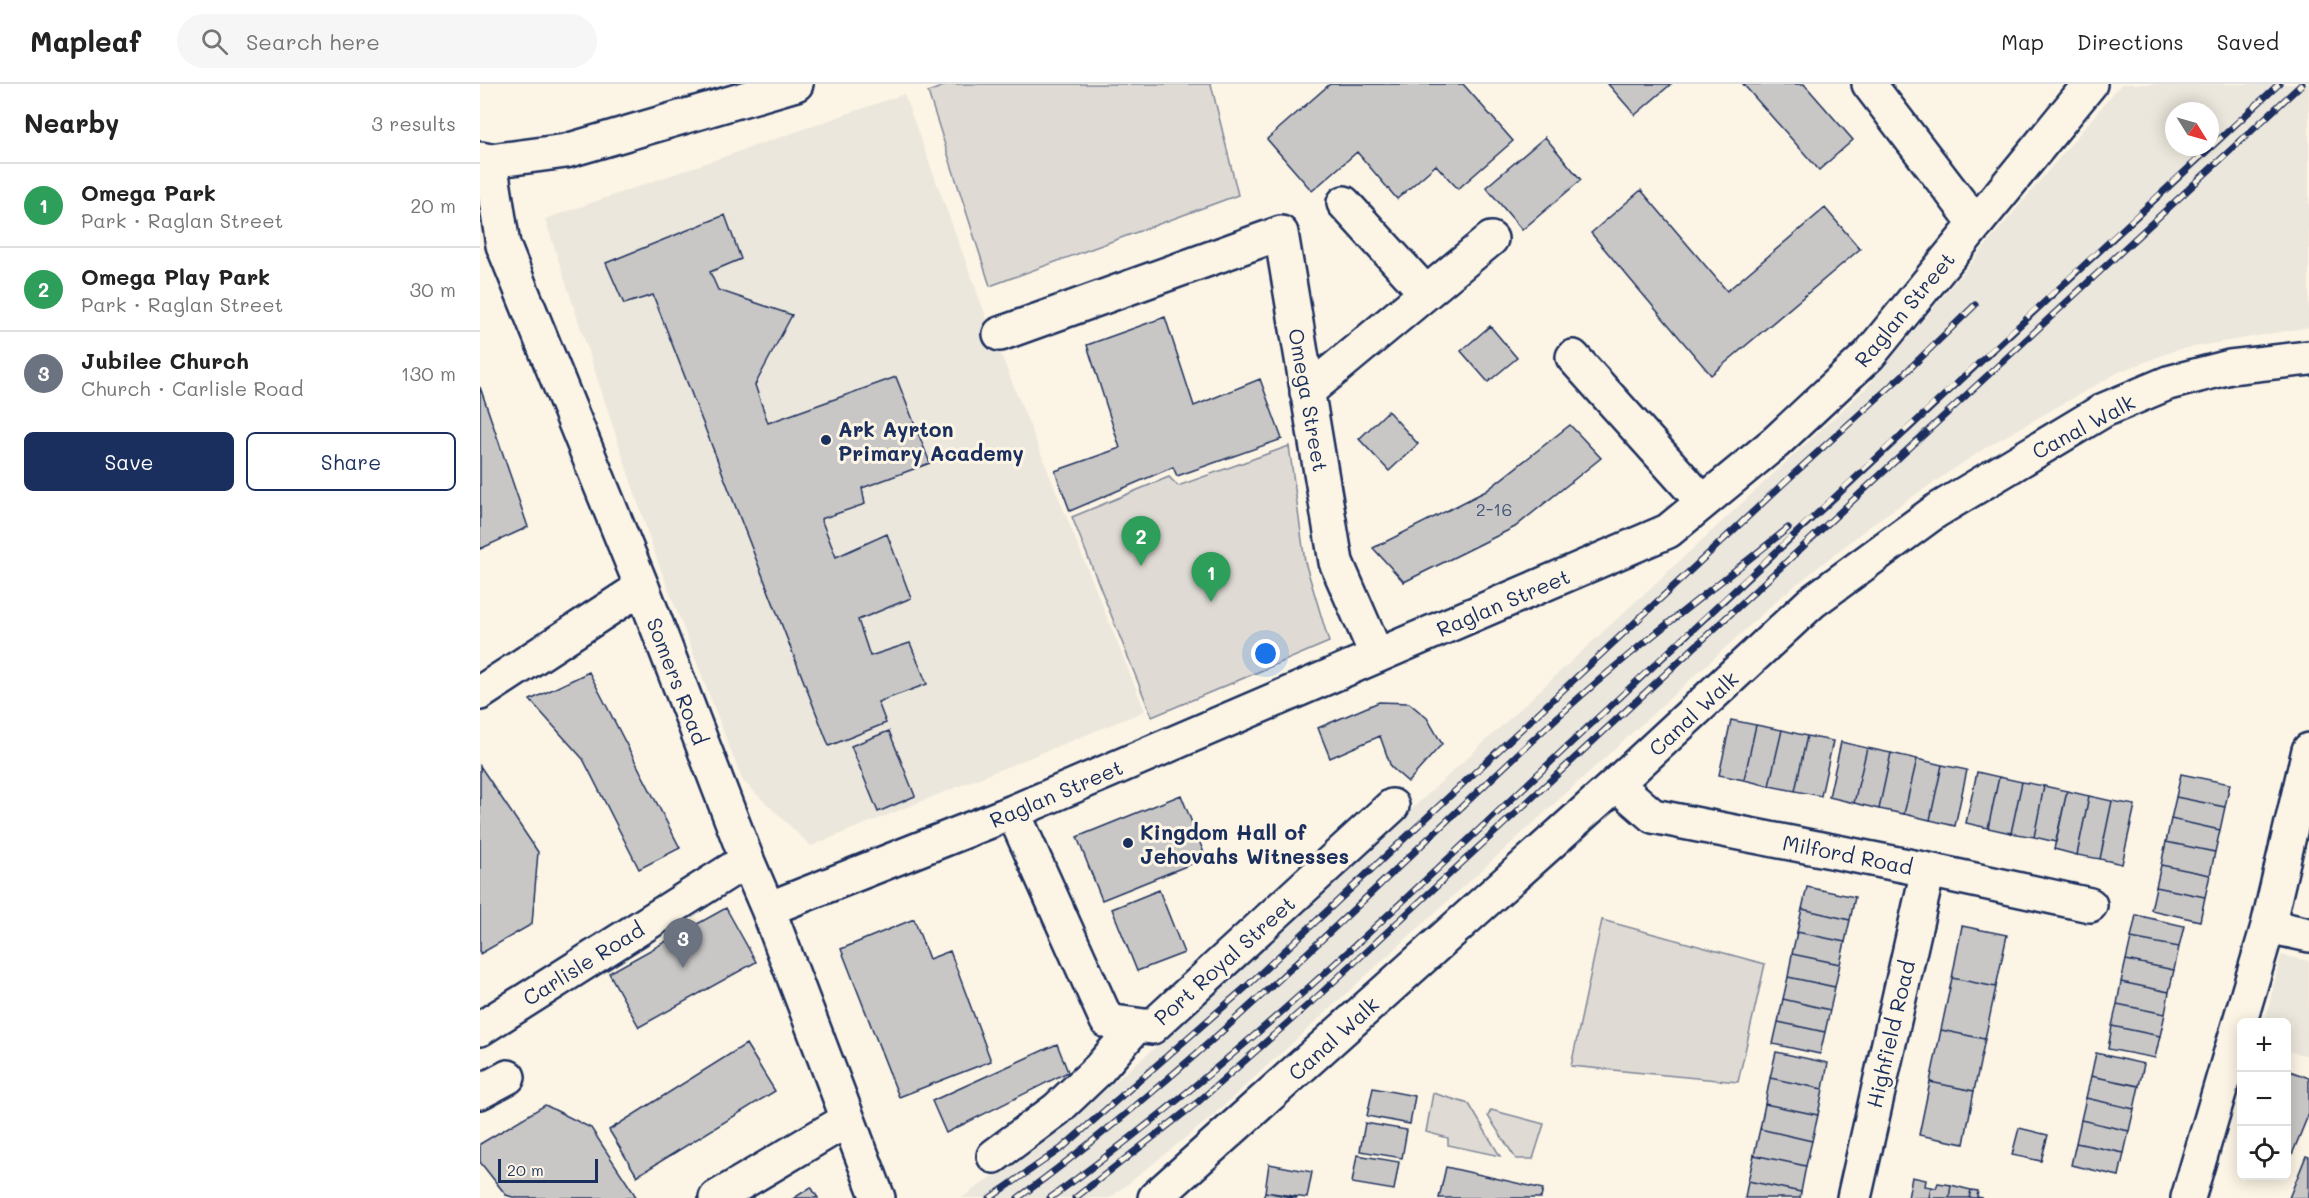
<!DOCTYPE html>
<html lang="en">
<head>
<meta charset="utf-8">
<style>
	:root { --surface:#fff; --page:#f6f6f6; --text:#222; --muted:#767676; --line:#e0e0e0; --accent:#1b2f5e }
	body { margin:0; font-family:Mali,sans-serif; background:var(--page); color:var(--text) }
	.controls { position:absolute; right:18px; bottom:18px; display:grid; overflow:hidden; border-radius:9px; box-shadow:0 3px 15px #0003 }
	.controls button { width:54px; height:54px; display:grid; place-items:center; padding:0; border:0; border-bottom:2px solid var(--line); background:var(--surface); color:var(--text); font:30px sans-serif }
	.compass { position:absolute; left:1685px; top:18px; width:54px; height:54px; border-radius:50%; background:var(--surface); box-shadow:0 3px 15px #0003; rotate:127deg }
	.scale { position:absolute; left:18px; bottom:15px; width:100px; box-sizing:border-box; padding-left:6px; border:3px solid #1b2f5e; border-top:0; font-size:16px; line-height:21px; white-space:nowrap; color:#1b2f5e; -webkit-text-stroke:4px #fcf5e5; paint-order:stroke }
	.you { position:absolute; left:786px; top:570px; width:21px; height:21px; margin:-15px; border:4px solid #fff; border-radius:50%; background:#1a73e8; box-shadow:0 0 0 9px #1a73e833 }
	.badge { display:grid; place-items:center; width:39px; height:39px; border-radius:50%; background:var(--accent); color:#fff; font-size:20px; font-weight:700 }
	.pin { position:absolute; translate:-50% -50px; filter:drop-shadow(0 2px 3px #0008) }
	.pin::after { content:''; position:absolute; top:32px; width:21px; height:18px; background:inherit; clip-path:polygon(0 0,100% 0,50% 100%) }
	.list { margin:0; padding:0; list-style:none }
	h2 { display:flex; justify-content:space-between; align-items:center; height:78px; margin:0; padding:0 24px; font-size:26px }
	h2 small { font-size:20px; font-weight:400; color:var(--muted) }
	.list li { display:grid; grid-template-columns:39px 1fr auto; gap:18px; align-items:center; box-sizing:border-box; height:84px; padding:0 24px; border-top:2px solid var(--line) }
	.list b { display:block; font-size:22px; white-space:nowrap }
	.list p { margin:0; font-size:20px; white-space:nowrap; color:var(--muted) }
	.list em { font-size:20px; font-style:normal; color:var(--muted) }
	.actions { display:flex; gap:12px; padding:18px 24px }
	.actions a { flex:1; padding:14px 0; border:2px solid var(--accent); border-radius:9px; text-align:center; font-size:21px; color:var(--accent) }
	.actions .main { background:var(--accent); color:#fff }
	.icon { flex:none; width:33px; height:33px; fill:none; stroke:currentColor; stroke-width:2; stroke-linecap:round; stroke-linejoin:round }
	.map { position:relative; flex:none; width:1829px; height:1114px; overflow:hidden }
	header { display:flex; align-items:center; gap:36px; box-sizing:border-box; height:84px; padding:0 30px; background:var(--surface); border-bottom:2px solid var(--line) }
	header strong { font-size:28px }
	nav { display:flex; gap:33px; margin-inline-start:auto; font-size:21px }
	.search { width:420px; height:54px; background:var(--page); display:flex; align-items:center; gap:15px; box-sizing:border-box; padding:0 21px; border-radius:33px; color:var(--muted); font-size:22px }
	main { display:flex }
	aside { flex:1; background:var(--surface) }
	.map>svg:first-child { display:block }
	.built { fill:#ece7dc; fill-rule:evenodd }
	.green { fill:#dfdbd4; stroke:#7d8599; stroke-width:1.5 }
	.building { fill:#c8c7c6; stroke:#1b2f5e; stroke-width:1.5 }
	.lines { fill:none; stroke-linecap:round; stroke-linejoin:round }
	.minor-casing { stroke:#1b2f5e; stroke-width:38 }
	.minor { stroke:#fcf5e5; stroke-width:33 }
	.rail-casing { stroke:#1b2f5e; stroke-width:7 }
	.rail { stroke:#fcf5e5; stroke-width:4.5; stroke-dasharray:14; stroke-linecap:butt }
	.poi-dot { fill:#1b2f5e; stroke:#fcf5e5; stroke-width:2 }
	.labels { text-anchor:middle; dominant-baseline:central; stroke-width:6; stroke-linejoin:round; paint-order:stroke }
	.number-label { font-size:18px; fill:#465578 }
	.street-label { font-size:21px; fill:#1b2f5e; stroke:#fcf5e5 }
	.poi-label { font-size:21px; font-weight:bold; fill:#1b2f5e; stroke:#fcf5e5; text-anchor:start }
</style>
</head>
<body>
<header>
<strong>Mapleaf</strong>
<div class="search"><svg class="icon" aria-label="search" viewBox="0 0 24 24"><circle cx="10" cy="10" r="6"/><path d="M15 15l6 6"/></svg>Search here</div>
<nav><a>Map</a><a>Directions</a><a>Saved</a></nav>
</header>
<main>
<aside>
<h2>Nearby<small>3 results</small></h2>
<ul class="list">
<li><span class="badge" style="background:#2e9e5b">1</span><div><b>Omega Park</b><p>Park · Raglan Street</p></div><em>20 m</em></li>
<li><span class="badge" style="background:#2e9e5b">2</span><div><b>Omega Play Park</b><p>Park · Raglan Street</p></div><em>30 m</em></li>
<li><span class="badge" style="background:#6b7280">3</span><div><b>Jubilee Church</b><p>Church · Carlisle Road</p></div><em>130 m</em></li>
</ul>
<div class="actions"><a class="main">Save</a><a>Share</a></div>
</aside>
<div class="map">
<svg width="1829" height="1114" viewBox="0 0 1829 1114">
	<rect width="100%" height="100%" fill="#fcf5e5"/>
	<filter id="ink" filterUnits="userSpaceOnUse"><feTurbulence type="fractalNoise" baseFrequency=".0167" numOctaves="2"/><feDisplacementMap in="SourceGraphic" scale="12" xChannelSelector="R" yChannelSelector="G"/><feConvolveMatrix kernelMatrix="1 2 1 2 8 2 1 2 1" color-interpolation-filters="sRGB"/></filter>
	<g filter="url(#ink)">
		<path class="built" d="M1641 0H1829V243L1696 266 1639 288 1505 364 1395 438 1302 512 729 1035 630 1114H481L558 1062 671 967 1387 303ZM1694 27H1730V63H1694Z
			M424 10 511 246 665 627 331 762 262 696 173 465 65 135Z
			M1801 871 1829 877V972L1807 967 1806 938H1785Z"/>
		<path class="green" d="M469 0H731L758 111 510 202 448 8Z
			M809 362 825 478 849 558 672 633 592 433 689 393 698 402Z
			M1122 836 1285 880 1258 998 1091 982Z
			M953 1009 989 1020 1020 1072 968 1061V1054L946 1048Z
			M1011 1026 1064 1040 1053 1075H1036L1008 1032Z"/>
		<path class="building" d="M850 0H983L1033 57 978 105 956 81 917 115 877 68 832 107 787 55Z
			M1128 0H1191L1155 31Z
			M1263 0H1324L1373 56 1339 86Z
			M1065 53 1101 96 1042 146 1006 103Z
			M1161 106 1247 207 1345 124 1380 165 1231 291 1111 149Z
			M245 131 261 175 230 188 238 206 312 231 275 301 288 339 416 293 450 379 382 404 385 420 341 435 356 473 407 450 431 514 378 536 390 572 430 559 447 600 398 618 406 639 349 662 173 211 144 220 126 179Z
			M685 233 714 322 780 295 802 355 697 392 693 383 590 427 575 387 640 364 607 261Z
			M1010 242 1037 274 1008 298 981 267Z
			M0 303 48 443 0 465Z
			M908 327 938 360 909 387 879 355Z
			M1090 341 1121 374 1035 443 924 498 893 464 1006 407Z
			M109 588 200 764 159 785 103 675 50 616Z
			M899 618 929 619 947 634 962 660 928 698 911 683 900 652 850 674 838 644Z
			M1251 636 1276 641 1264 696 1239 691Z
			M1276 641 1302 646 1289 702 1264 696Z
			M1302 646 1327 652 1315 707 1289 702Z
			M409 647 435 712 398 728 371 662Z
			M1327 652 1353 657 1341 712 1315 707Z
			M1361 658 1387 664 1374 719 1349 713Z
			M1387 664 1411 669 1399 725 1374 719Z
			M1411 669 1437 675 1424 730 1399 725Z
			M1437 675 1462 681 1450 736 1424 730Z
			M1462 681 1487 686 1475 742 1450 736Z
			M0 682 58 768 52 840 0 870Z
			M1497 688 1519 693 1508 744 1486 739Z
			M1701 690 1750 700 1745 723 1696 713Z
			M1519 693 1542 698 1531 749 1508 744Z
			M1542 698 1564 702 1554 753 1531 749Z
			M1564 702 1587 707 1576 758 1554 753Z
			M1587 707 1609 712 1597 771 1574 765Z
			M701 711 726 774 622 816 597 753Z
			M1609 712 1632 717 1620 775 1597 771Z
			M1696 713 1745 723 1740 746 1691 735Z
			M1632 717 1655 721 1642 780 1620 775Z
			M1691 735 1740 746 1735 768 1686 758Z
			M1686 758 1735 768 1730 791 1681 781Z
			M1681 781 1730 791 1725 813 1676 803Z
			M1327 803 1375 813 1370 836 1322 825Z
			M1676 803 1725 813 1720 837 1671 826Z
			M679 806 704 869 657 887 632 825Z
			M246 824 276 878 159 943 129 889Z
			M1322 825 1370 836 1365 858 1317 848Z
			M1656 831 1704 842 1699 863 1651 854Z
			M434 835 449 875 470 867 511 977 419 1013 361 865Z
			M1482 842 1527 851 1516 903 1472 894Z
			M1317 848 1365 858 1360 880 1312 870Z
			M1651 854 1699 863 1694 886 1646 876Z
			M1312 870 1360 880 1355 903 1308 893Z
			M1646 876 1694 886 1689 908 1641 898Z
			M1308 893 1355 903 1350 926 1303 915Z
			M1472 894 1516 903 1505 955 1461 946Z
			M1641 898 1689 908 1685 930 1637 920Z
			M1303 915 1350 926 1345 948 1298 938Z
			M1637 920 1685 930 1680 952 1632 942Z
			M1298 938 1345 948 1340 970 1293 960Z
			M1632 942 1680 952 1675 974 1628 965Z
			M1461 946 1505 955 1494 1007 1450 998Z
			M266 960 295 1007 157 1092 129 1046Z
			M577 960 588 988 466 1049 452 1017Z
			M1296 968 1348 979 1343 1005 1290 994Z
			M1616 969 1664 980 1659 1002 1611 992Z
			M1807 986 1829 994V1029L1811 1073 1806 1071Z
			M1611 992 1659 1002 1654 1025 1606 1014Z
			M1290 994 1343 1005 1338 1031 1285 1020Z
			M1450 998 1494 1007 1484 1060 1439 1051Z
			M893 1004 935 1012 930 1040 887 1032Z
			M1606 1014 1654 1025 1649 1047 1601 1036Z
			M1285 1020 1338 1031 1332 1057 1280 1045Z
			M65 1021 111 1044 157 1114H36L26 1111 0 1078V1060Z
			M1601 1036 1649 1047 1644 1069 1596 1059Z
			M885 1039 927 1046 922 1074 880 1067Z
			M1539 1044 1568 1051 1561 1077 1532 1071Z
			M1280 1045 1332 1057 1326 1082 1274 1071Z
			M1596 1059 1644 1069 1639 1092 1591 1081Z
			M877 1071 919 1078 914 1106 872 1099Z
			M1274 1071 1326 1082 1321 1108 1268 1097Z
			M1826 1072 1829 1073V1114H1809Z
			M789 1080 832 1088 827 1114 785 1108Z
			M966 1083 1063 1105 1061 1114H959Z
			M1432 1093 1446 1096 1445 1102 1451 1103 1449 1114H1428Z
			M1268 1097 1321 1108 1320 1114H1265Z
			M1458 1099 1471 1101 1469 1114H1449L1451 1103 1456 1104Z
			M1471 1101 1491 1106 1489 1114H1469Z
			M331 1103 338 1114H314Z
			M1491 1106 1498 1107 1497 1113 1503 1114H1489Z
			M785 1108 817 1114H783Z"/>
		<g class="lines">
			<defs>
				<path id="minor" d="M1389 0 1496 140
					M0 75 10 77 86 67 316 0
					M10 77 23 161 162 503 267 776 288 825 398 1114
					M864 119 946 209
					M520 250 801 149 856 478 897 572
					M1093 273 1223 418
					M827 308 1011 155
					M0 609 162 503
					M1136 700 1173 732 1448 786 1610 821
					M533 728 627 937 672 943 912 722
					M288 825 533 728 1188 447 1296 358 1389 271 1610 0
					M1788 842 1829 851
					M0 945 267 776
					M0 1008 28 993
					M514 1072 577 1025 619 985 657 941
					M236 1114 367 1036
					M675 1114 1136 700 1332 518 1456 427 1624 326 1688 299 1750 283 1829 274
					M1374 1114 1448 786
					M1708 1114 1788 842 1829 666"/>
			</defs>
			<use href="#minor" class="minor-casing"/>
			<use href="#minor" class="minor"/>
			<defs>
				<path id="rail" d="M510 1114 582 1064 766 903 1307 396 1425 289 1495 221
					M538 1114C735 970 903 793 1082 629 1154 563 1233 505 1308 444
					M570 1114C764 975 935 805 1109 642 1338 427 1568 213 1799 0
					M595 1114 718 1018 837 913 1822 0"/>
			</defs>
			<use href="#rail" class="rail-casing"/>
			<use href="#rail" class="rail"/>
		</g>
	</g>
	<g class="poi-dot">
		<circle cx="346" cy="356" r="6"/>
		<circle cx="648" cy="759" r="6"/>
	</g>
	<g class="labels">
		<g class="number-label">
			<text x="1014" y="425">2-16</text>
		</g>
		<g class="street-label">
			<text transform="translate(1424 225) rotate(-50)">Raglan Street</text>
			<text transform="translate(829 316) rotate(80)">Omega Street</text>
			<text transform="translate(1603 342) rotate(-28)">Canal Walk</text>
			<text transform="translate(1023 518) rotate(-23)">Raglan Street</text>
			<text transform="translate(198 597) rotate(69)">Somers Road</text>
			<text transform="translate(1213 629) rotate(-43)">Canal Walk</text>
			<text transform="translate(576 709) rotate(-23)">Raglan Street</text>
			<text transform="translate(1368 770) rotate(11)">Milford Road</text>
			<text transform="translate(744 876) rotate(-42)">Port Royal Street</text>
			<text transform="translate(103 879) rotate(-32)">Carlisle Road</text>
			<text transform="translate(1410 950) rotate(-77)">Highfield Road</text>
			<text transform="translate(853 954) rotate(-42)">Canal Walk</text>
		</g>
		<g class="poi-label">
			<text x="358" y="344">Ark Ayrton<tspan x="358" dy="24">Primary Academy</tspan></text>
			<text x="660" y="747">Kingdom Hall of<tspan x="660" dy="24">Jehovahs Witnesses</tspan></text>
		</g>
	</g>
</svg>
<div class="controls">
<button>+</button>
<button>−</button>
<button><svg class="icon" aria-label="locate" viewBox="0 0 24 24"><circle cx="12" cy="12" r="6"/><path d="M12 2v4M12 18v4M2 12h4M18 12h4"/></svg></button>
</div>
<svg class="compass" viewBox="-18 -18 36 36"><path d="M0-13l5 13h-10z" fill="#e53935"/><path d="M0 13l5-13h-10z" fill="#767676"/></svg>
<div class="scale">20 m</div>
<div class="you"></div>
<div class="pin badge" style="left:731px;top:518px;background:#2e9e5b">1</div>
<div class="pin badge" style="left:661px;top:482px;background:#2e9e5b">2</div>
<div class="pin badge" style="left:203px;top:884px;background:#6b7280">3</div>
</div>
</main>
</body>
</html>
